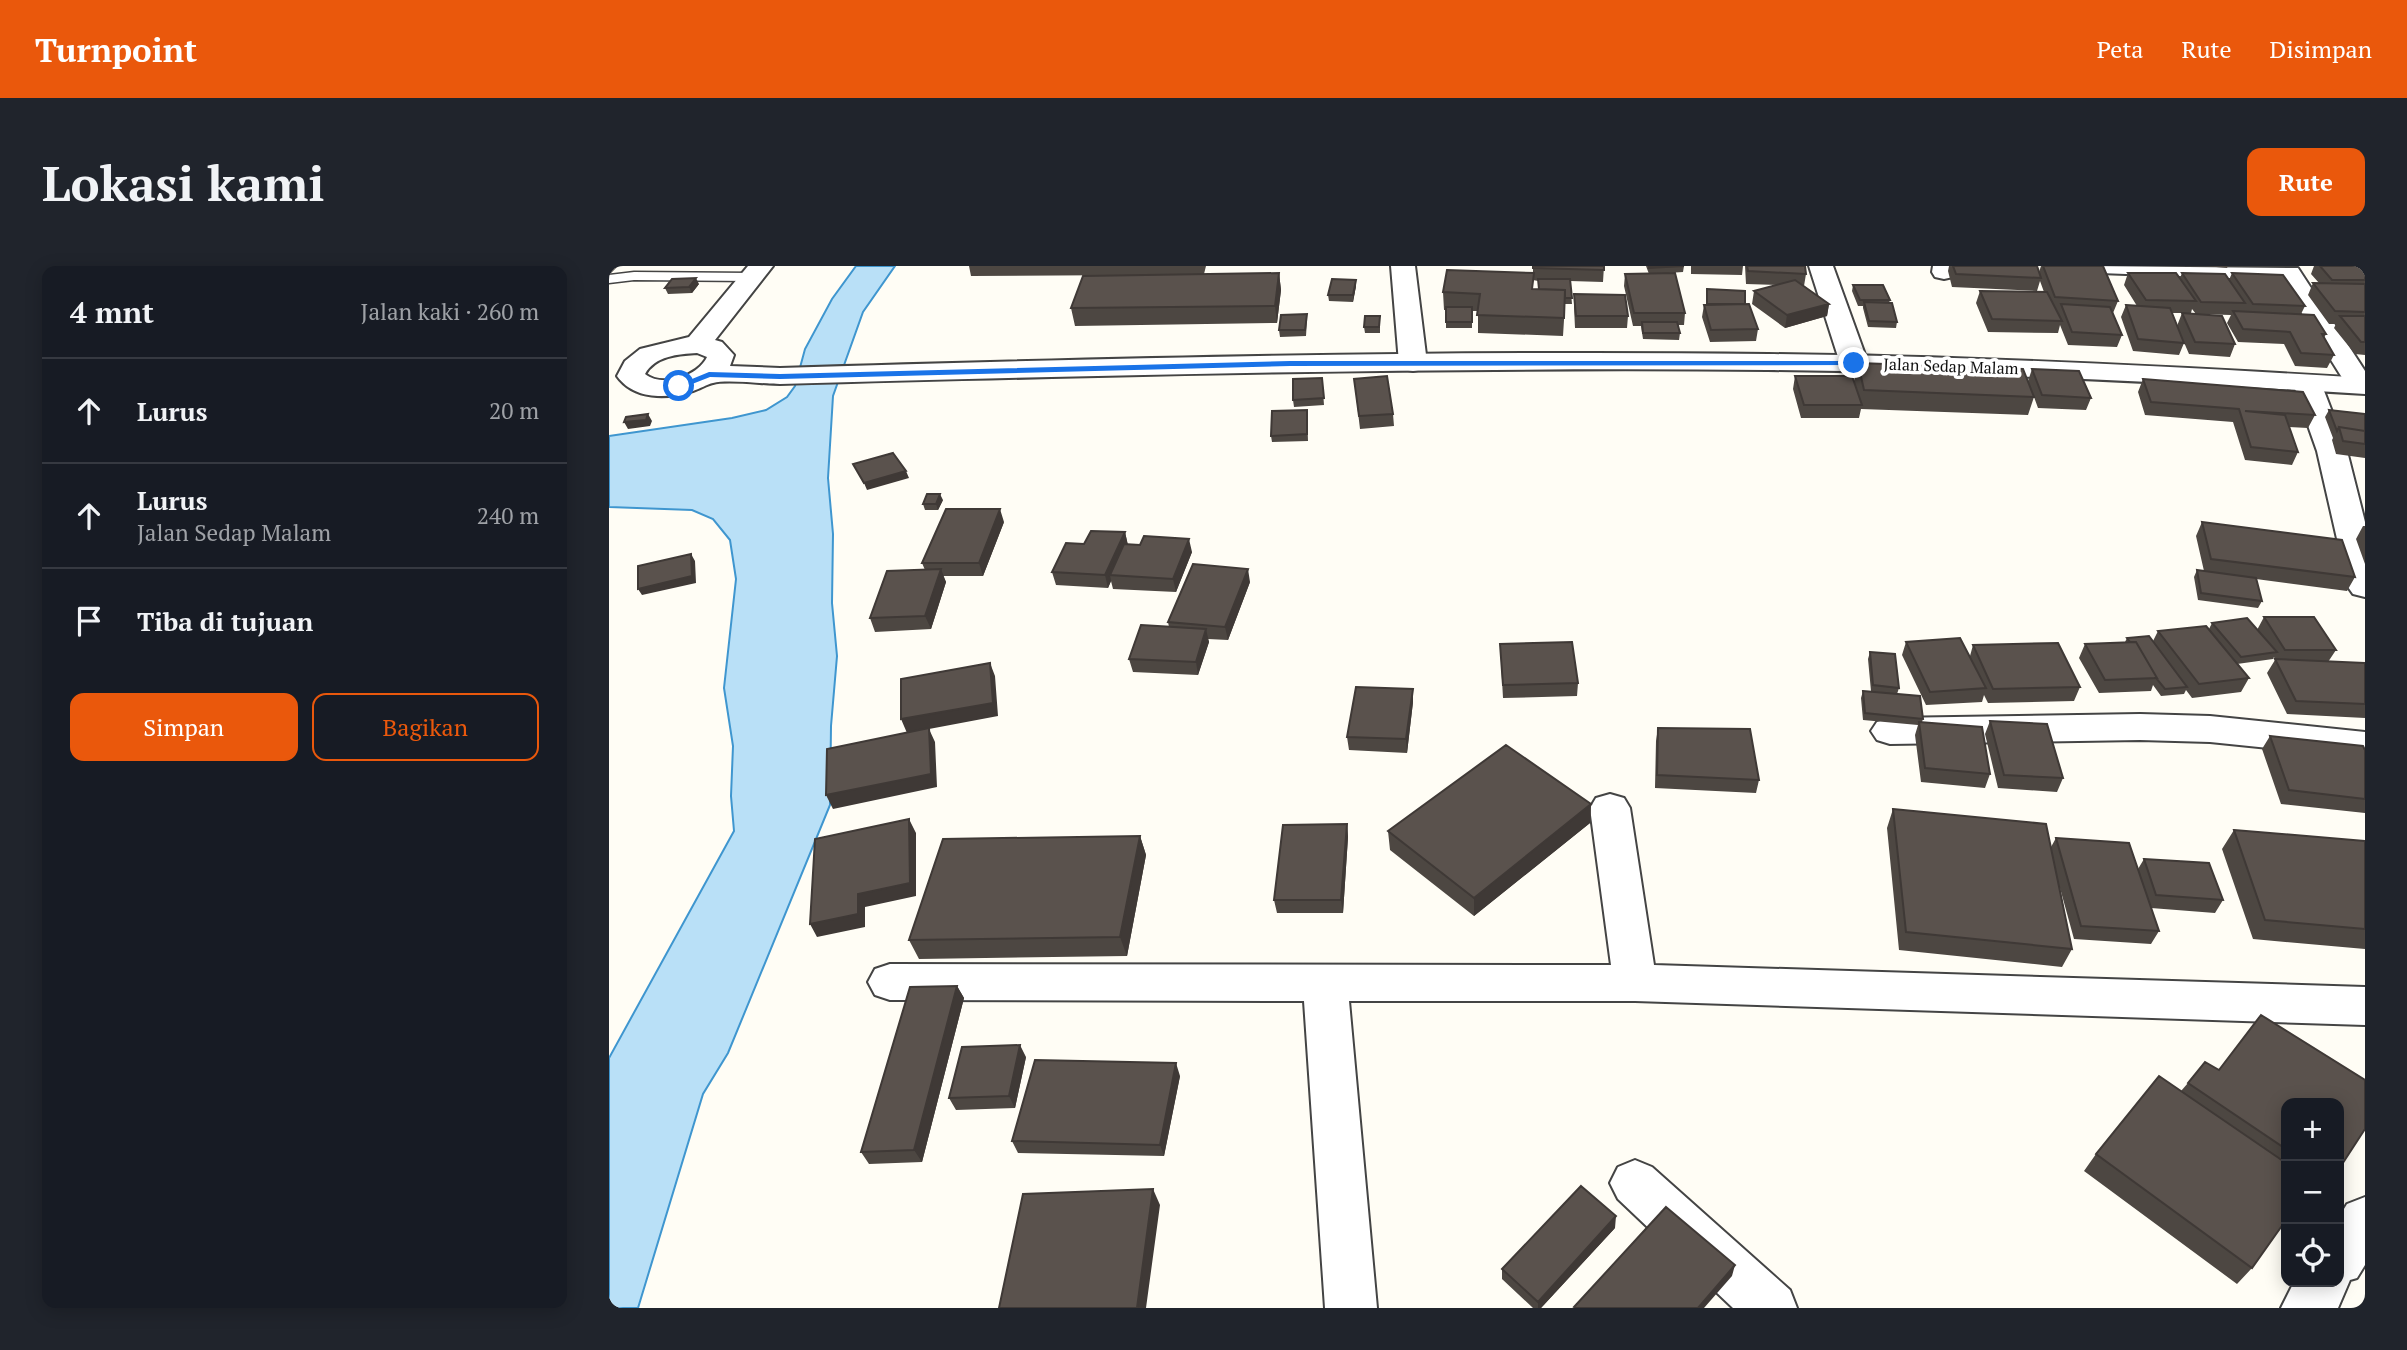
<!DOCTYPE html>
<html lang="id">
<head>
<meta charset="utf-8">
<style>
	:root { --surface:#171b24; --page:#20242c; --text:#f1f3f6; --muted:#9ea1a6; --line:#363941; --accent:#ea580c }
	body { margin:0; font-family:"PT Serif",serif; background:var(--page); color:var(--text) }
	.controls { position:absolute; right:21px; bottom:21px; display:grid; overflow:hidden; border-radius:14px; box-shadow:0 4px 18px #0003 }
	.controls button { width:63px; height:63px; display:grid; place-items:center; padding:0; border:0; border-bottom:2px solid var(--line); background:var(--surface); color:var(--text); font:35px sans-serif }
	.stop { position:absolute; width:21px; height:21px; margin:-16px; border:5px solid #1a73e8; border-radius:50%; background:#fff }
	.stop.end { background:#1a73e8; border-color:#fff; box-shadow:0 2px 7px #0008 }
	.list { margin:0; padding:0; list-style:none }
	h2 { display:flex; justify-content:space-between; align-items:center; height:91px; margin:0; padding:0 28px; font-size:30px }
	h2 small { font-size:23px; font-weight:400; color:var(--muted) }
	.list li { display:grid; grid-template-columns:46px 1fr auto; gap:21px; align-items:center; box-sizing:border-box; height:105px; padding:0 28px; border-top:2px solid var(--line) }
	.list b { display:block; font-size:26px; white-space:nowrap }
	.list p { margin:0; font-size:23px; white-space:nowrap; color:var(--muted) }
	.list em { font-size:23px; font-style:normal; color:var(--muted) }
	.actions { display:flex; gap:14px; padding:21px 28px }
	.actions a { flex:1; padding:16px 0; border:2px solid var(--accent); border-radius:14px; text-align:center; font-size:24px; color:var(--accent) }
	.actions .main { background:var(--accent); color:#fff }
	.icon { flex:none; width:38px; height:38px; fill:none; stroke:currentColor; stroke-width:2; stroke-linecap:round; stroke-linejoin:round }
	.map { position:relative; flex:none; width:1756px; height:1042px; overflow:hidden; border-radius:14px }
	header { display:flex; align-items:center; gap:42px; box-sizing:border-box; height:98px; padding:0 35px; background:var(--accent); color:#fff }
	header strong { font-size:33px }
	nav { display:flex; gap:38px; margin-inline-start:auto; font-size:24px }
	.intro { display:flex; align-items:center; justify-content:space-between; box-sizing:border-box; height:168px; padding:0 42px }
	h1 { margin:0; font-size:49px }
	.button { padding:18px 32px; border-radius:14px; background:var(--accent); color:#fff; font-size:24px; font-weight:700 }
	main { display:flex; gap:42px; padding:0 42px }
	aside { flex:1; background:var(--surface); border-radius:14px; box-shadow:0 4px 18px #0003 }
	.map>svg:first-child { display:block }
	.water { fill:#b9e0f7; stroke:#3f96cf; stroke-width:2 }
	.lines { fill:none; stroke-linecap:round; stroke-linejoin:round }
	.service-casing { stroke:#444; stroke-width:3 }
	.minor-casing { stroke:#444; stroke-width:4 }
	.tertiary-casing { stroke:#444; stroke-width:4 }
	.service { fill:#fff; fill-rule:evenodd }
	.minor { fill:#fff; fill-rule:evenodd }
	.tertiary { fill:#fff; fill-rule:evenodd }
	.wall { fill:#4d4742; fill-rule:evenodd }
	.shaded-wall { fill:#3f3936 }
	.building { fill:#5a524d; stroke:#3f3936; stroke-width:2 }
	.route { fill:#1a73e8 }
	.labels { text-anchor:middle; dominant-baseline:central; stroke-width:7; stroke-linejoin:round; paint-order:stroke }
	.far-street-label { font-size:16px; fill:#111; stroke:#fff }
</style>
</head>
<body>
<header>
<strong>Turnpoint</strong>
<nav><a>Peta</a><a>Rute</a><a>Disimpan</a></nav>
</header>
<div class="intro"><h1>Lokasi kami</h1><a class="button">Rute</a></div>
<main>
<aside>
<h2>4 mnt<small>Jalan kaki · 260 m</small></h2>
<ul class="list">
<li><svg class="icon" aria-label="ahead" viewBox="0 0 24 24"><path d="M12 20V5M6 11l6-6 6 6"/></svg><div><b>Lurus</b></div><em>20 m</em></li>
<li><svg class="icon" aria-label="ahead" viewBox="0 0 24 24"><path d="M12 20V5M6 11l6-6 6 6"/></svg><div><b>Lurus</b><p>Jalan Sedap Malam</p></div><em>240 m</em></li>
<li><svg class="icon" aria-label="arrive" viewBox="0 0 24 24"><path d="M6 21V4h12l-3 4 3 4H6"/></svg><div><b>Tiba di tujuan</b></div></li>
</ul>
<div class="actions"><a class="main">Simpan</a><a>Bagikan</a></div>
</aside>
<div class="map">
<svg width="1756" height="1042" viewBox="0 0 1756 1042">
	<rect width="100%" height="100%" fill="#fffdf5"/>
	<path class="water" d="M247 0H286L254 46 224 130 219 212 224 268 223 337 228 390 222 460 221 539 119 787 94 828 29 1042H0V792L125 565 122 530 124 480 115 422 127 313 121 274 104 253 83 244 0 241V170L123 152 157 144 178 131 186 120 196 83 223 33Z"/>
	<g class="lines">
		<defs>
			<path id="service" d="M25 6 143 7 150 11 143 15 25 14 0 17V9Z"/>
			<path id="minor" d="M782 0H806L818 97 814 103 804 105 794 103 790 97Z
				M1200 0H1224L1259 97 1255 103 1245 105 1235 103 1231 97Z
				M1324 0H1348L1344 11 1335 13 1326 11 1323 6Z
				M1479 0 1689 2 1756 105V127L1742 126 1672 14 1491 7 1482 5Z
				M1698 109 1708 111 1712 117 1738 185 1756 256V331L1744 328 1739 321 1708 185 1684 117 1688 111Z
				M1531 448 1601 450 1756 466V492L1601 476 1531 474 1281 478 1268 474 1262 465 1268 456 1281 452Z
				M1001 528 1015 532 1021 542 1045 699 1756 721V759L1026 735H740L768 1042H716L695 735 281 734 266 729 259 716 266 703 281 698 1002 699 981 542 987 532Z
				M1026 894 1043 901 1181 1024 1188 1042H1124L1009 933 1001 917 1009 901Z
				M1756 931V999L1748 1012 1741 1014 1729 1042H1672L1685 1016H1730V951L1738 938Z"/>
			<path id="tertiary" d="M139 0H164L106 74 113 76 125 89 121 100 171 102C500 92 829 84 1159 88 1358 90 1557 100 1756 112V128C1557 116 1358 106 1159 104 829 101 500 109 171 118 155 118 118 113 104 117 98 118 91 123 84 125 58 133 25 134 8 110L16 95 31 83 80 71ZM88 87 98 91C89 110 54 122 36 108 46 90 69 88 88 87Z"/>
		</defs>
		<use href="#service" class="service-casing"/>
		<use href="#minor" class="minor-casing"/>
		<use href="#tertiary" class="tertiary-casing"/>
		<use href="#service" class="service"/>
		<use href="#minor" class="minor"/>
		<use href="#tertiary" class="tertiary"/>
	</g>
	<path class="wall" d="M360 0H597L595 8 670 7 672 24 668 57 466 60 462 42 527 9 362 10Z
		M924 0H995L994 16 961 15 963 38H956L954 70 869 67V45H863V62H837V44H835L834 26 924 7ZM924 14 929 15V23H924Z
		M1037 0H1075L1074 6 1044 8 1076 47 1075 59H1069L1071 67 1070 74 1034 73 1032 60H1024L1015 20 1016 8H1040Z
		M1082 0H1134L1133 9 1082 8Z
		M1136 0H1196L1197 8 1195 20 1220 38 1218 50 1176 62 1143 38 1145 25 1169 19 1137 18Z
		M1340 0H1428L1430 6 1432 0H1494L1509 35 1504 47 1513 69 1508 81 1459 79 1451 59 1449 67 1379 66 1367 37 1371 25 1435 26 1431 15 1428 25 1343 21 1339 5Z
		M1596 0H1619L1618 2Z
		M1705 0H1756V89L1746 88 1725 62 1727 58H1720L1699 29 1704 17H1710L1702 8Z
		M1519 7 1571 12 1573 7 1620 14 1623 7 1696 40 1692 48 1717 68 1715 72 1725 89 1718 102 1686 100 1675 78 1629 76 1618 57 1622 49 1587 48 1583 43 1582 47H1563L1575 77 1570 89 1524 85 1512 51 1517 39 1528 40 1515 19Z
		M90 18 83 27 59 28 56 22Z
		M1244 19 1281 34 1280 37 1288 56 1287 62 1259 61 1254 42V40H1249L1243 25Z
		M747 20 744 36 720 35 719 29Z
		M1098 23 1136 38 1149 63 1147 75 1101 76 1093 51 1095 39H1097Z
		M965 28 1019 50 1018 62H966L965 41Z
		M1573 47 1626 78 1621 91 1580 88 1568 60Z
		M698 48V54L697 70 671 71 670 64Z
		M771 56V67H756L755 61Z
		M1249 97 1419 115 1423 103 1482 132 1477 144 1429 142 1425 131 1419 149 1252 143 1250 152H1192L1184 123 1186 110 1245 115Z
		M713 112 715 139 685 141 684 134Z
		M745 113 784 148 785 160 751 163Z
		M1534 113 1706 149 1699 162 1680 161 1689 186 1683 199 1636 194 1624 156 1536 149 1529 126Z
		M698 144 699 175 663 176 662 170Z
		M1720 144 1756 148V192L1727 188 1723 174 1724 172 1716 151Z
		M334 234 329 244H316L314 238Z
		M395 256 374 310H334L337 316 322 363 266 366 261 352 316 304 313 297Z
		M1593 256 1746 311 1738 325 1647 313 1653 335 1649 342 1589 334 1585 311 1588 304 1595 305 1587 270Z
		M1754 260H1756V298L1747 273Z
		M516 266 519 279 583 286 567 326 504 323 502 315 499 322 447 319 443 306 475 278Z
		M641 316 619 374 599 373 600 376 589 409 524 406 520 393 560 361 559 356Z
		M1655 351 1727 384 1719 396 1756 397V452L1678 448 1658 407 1666 394 1665 391 1664 393 1628 398 1640 412 1632 426 1583 432 1577 424 1575 428 1552 430 1544 419 1542 425 1490 427 1470 392 1476 378 1516 376 1518 372 1544 375 1549 365 1600 363 1603 357 1648 364Z
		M1297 376 1361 390 1364 379 1471 421 1465 435 1379 437 1375 429 1373 436 1317 439 1293 389Z
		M891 378 969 417 968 430 894 432Z
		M1261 386 1290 422 1288 428 1314 453 1313 456 1381 508 1376 522 1312 516 1306 469 1309 459 1254 454 1252 432 1254 425H1262L1259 393Z
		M804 436 798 487 740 484 738 471Z
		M1381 455 1454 512 1448 526 1389 522 1376 468Z
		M1049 462 1150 514 1147 527 1046 522 1047 475Z
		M1661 470 1756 484V547L1672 538 1653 483Z
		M982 538 981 557 865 650 781 584 779 565Z
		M1284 543 1442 581 1447 572 1529 603 1535 593 1614 634 1606 647 1542 642 1550 665 1542 678 1465 673 1451 622 1463 683 1453 701 1290 684 1278 562Z
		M738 558 739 571 734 647H668L665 634Z
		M1625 564 1756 575V683L1644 673 1613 583Z
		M531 570 537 589 518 690 310 693 300 674Z
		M348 720 355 732 313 896 260 898 252 886Z
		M417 791 406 842 347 844 340 832Z
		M1610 804 1677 837V954L1643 1002 1628 1018 1475 905 1487 888 1572 825 1579 817Z
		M571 810 555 890 409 887 403 875Z
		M1006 962 932 1042H924L893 1013V1003Z"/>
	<path class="shaded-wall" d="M0 0H9L1 8Z
		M670 7 672 24 668 57 666 40Z
		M87 12 90 18 83 27 80 21Z
		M747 14V20L744 36V29Z
		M1220 38 1218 50 1176 62 1178 49Z
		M39 148 43 155 41 160 19 163 15 156Z
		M297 205 300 212 258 224 255 217Z
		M331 228 334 234 329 244 327 238Z
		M391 243 395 256 374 310 370 297Z
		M516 266 519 280 501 309 502 315 499 322 496 309Z
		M580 273 583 286 567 326 564 313Z
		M82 288 86 295 87 317 33 329 29 323Z
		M332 303 337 316 322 363 316 350Z
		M639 303 641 316 619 374 616 361Z
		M597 363 600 376 589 409 587 396Z
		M381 397 386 410 389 450 320 463 326 476 328 521 224 543 217 529 298 467 292 453Z
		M804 423V436L798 487 797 473Z
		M982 538 981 557 865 650V632Z
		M300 553 307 567V630L256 641V661L208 671 201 658Z
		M738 558 739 571 734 647 732 634Z
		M531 570 537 589 518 690 511 671Z
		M348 720 355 732 313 896 305 884Z
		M411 779 417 791 406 842 400 830Z
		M567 797 571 810 555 890 551 879Z
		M544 923 551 939 537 1042H528Z
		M1007 950 1006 962 932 1042H929V1036Z
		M1126 999 1123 1010 1095 1042H1089Z"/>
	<path class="building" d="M924 0H995V4L924 2Z
		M1040 0H1075L1040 2Z
		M1138 0H1196L1197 8 1139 5Z
		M1344 0H1428L1432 12 1347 8Z
		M1434 0H1494L1509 35 1446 31Z
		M1711 0H1756V14H1723Z
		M838 4 925 7 923 23 956 24 955 52 868 49 871 28 834 26Z
		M670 7 666 40 462 42 474 10Z
		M1066 7 1076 47H1025L1016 8Z
		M1519 7H1567L1587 35 1537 34Z
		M1573 7 1616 8 1636 37 1592 36Z
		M1623 7 1674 9 1696 40 1644 38Z
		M87 12 80 21 56 22 63 13Z
		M723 13 747 14 744 29H719Z
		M929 13H961L963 32H956V24L930 23Z
		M1186 14 1220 38 1178 49 1145 25Z
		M1704 17 1756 18V46L1726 45Z
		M1244 19H1274L1281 34H1251Z
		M1098 23 1136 25V38H1098Z
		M1371 25 1438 26 1453 55 1383 53Z
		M965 28 1016 29 1019 50H967Z
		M1255 36 1283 37 1288 56 1260 55Z
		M1140 38 1149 63 1102 64 1095 39Z
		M1452 38 1501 41 1513 69 1463 66Z
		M1517 39 1561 42 1575 77 1529 73Z
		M837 41H863V56H837Z
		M1624 45 1705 49 1717 68H1713L1725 89 1692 87 1681 66 1634 63Z
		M1573 47 1613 50 1626 78 1586 76Z
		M698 48 696 64H670L672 49Z
		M756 50H771L770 61H755Z
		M1731 50H1756V76H1752Z
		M1033 56H1068L1071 67H1034Z
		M1249 97 1414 103 1425 131 1255 124Z
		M1423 103 1470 105 1482 132 1433 129Z
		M778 110 784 148 750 150 745 113Z
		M1186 110H1243L1253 139H1195Z
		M713 112 715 132 684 134V113Z
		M1534 113 1694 126 1706 149 1636 145 1676 149 1689 186 1642 181 1630 143 1542 136Z
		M698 144V168L662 170 663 145Z
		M1720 144 1756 148V165L1730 161 1728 165Z
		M39 148 37 154 15 156 17 151Z
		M1730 161 1756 165V178L1734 175Z
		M284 187 297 205 255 217 244 198Z
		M318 228H331L327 238H314Z
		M337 243H391L370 297H313Z
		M1593 256 1733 274 1746 311 1602 293Z
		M482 265 516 266 496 309 443 306 457 277 475 278Z
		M535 270 580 273 564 313 501 309 515 278 531 279Z
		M82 288 83 310 29 323V300Z
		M584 298 639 303 616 361 559 356Z
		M332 303 316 350 261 352 278 305Z
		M1588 304 1647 312 1653 335 1592 327Z
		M1655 351H1705L1727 384H1676Z
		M1638 352 1668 386 1632 391 1603 357Z
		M532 359 597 363 587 396 520 393Z
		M1597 360 1640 412 1590 418 1549 365Z
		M1540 370 1578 421 1556 423 1547 412H1548L1527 376H1521L1518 372Z
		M1351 372 1377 422 1321 426 1297 376Z
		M963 376 969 417 894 419 891 378Z
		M1527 376 1548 412 1496 414 1476 378Z
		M1449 377 1471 421 1384 423 1364 379Z
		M1261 386 1286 388 1290 422 1264 419Z
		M1666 393 1756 397V438L1687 435Z
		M381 397 384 437 292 453V413Z
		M747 421 804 423 797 473 738 471Z
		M1254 425 1311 430 1314 453 1256 447Z
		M1381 455 1438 458 1454 512 1395 509Z
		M1310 456 1373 461 1381 508 1316 502Z
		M320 462 322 508 217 529 218 483Z
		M1049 462 1141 463 1150 514 1048 509Z
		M1661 470 1754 480 1756 484V533L1680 524Z
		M897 479 982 538 865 632 779 565Z
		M1284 543 1437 558 1463 683 1297 666Z
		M300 553 301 617 249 628V648L201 658 206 573Z
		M738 558 732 634H665L674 559Z
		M1625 564 1756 575V663L1656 654Z
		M531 570 511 671 300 674 334 573Z
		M1447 572 1520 577 1550 665 1472 660Z
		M1535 593 1600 597 1614 634 1547 629Z
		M348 720 305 884 252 886 301 721Z
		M1652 749 1756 814V863L1730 903V837H1677V883L1579 817 1596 796 1610 804Z
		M411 779 400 830 340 832 353 781Z
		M426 794 567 797 551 879 403 875Z
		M1550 810 1677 897V954L1643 1002 1487 888Z
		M972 920 1007 950 929 1036 893 1003Z
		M544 923 528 1042H390L414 928Z
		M1057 941 1126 999 1089 1042H967L965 1041Z"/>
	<path class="route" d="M681 95H1245L1249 97 1245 99 681 100 171 113 101 111 73 122 66 120 100 106 171 108Z"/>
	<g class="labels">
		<g class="far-street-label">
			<text transform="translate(1342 100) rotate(2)">Jalan Sedap Malam</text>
		</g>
	</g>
</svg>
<div class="controls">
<button>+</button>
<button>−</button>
<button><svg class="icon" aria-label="locate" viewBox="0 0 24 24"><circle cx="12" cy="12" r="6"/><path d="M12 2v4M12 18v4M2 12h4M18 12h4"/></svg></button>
</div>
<div class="stop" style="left:70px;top:120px"></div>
<div class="stop end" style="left:1245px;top:97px"></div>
</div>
</main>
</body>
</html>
